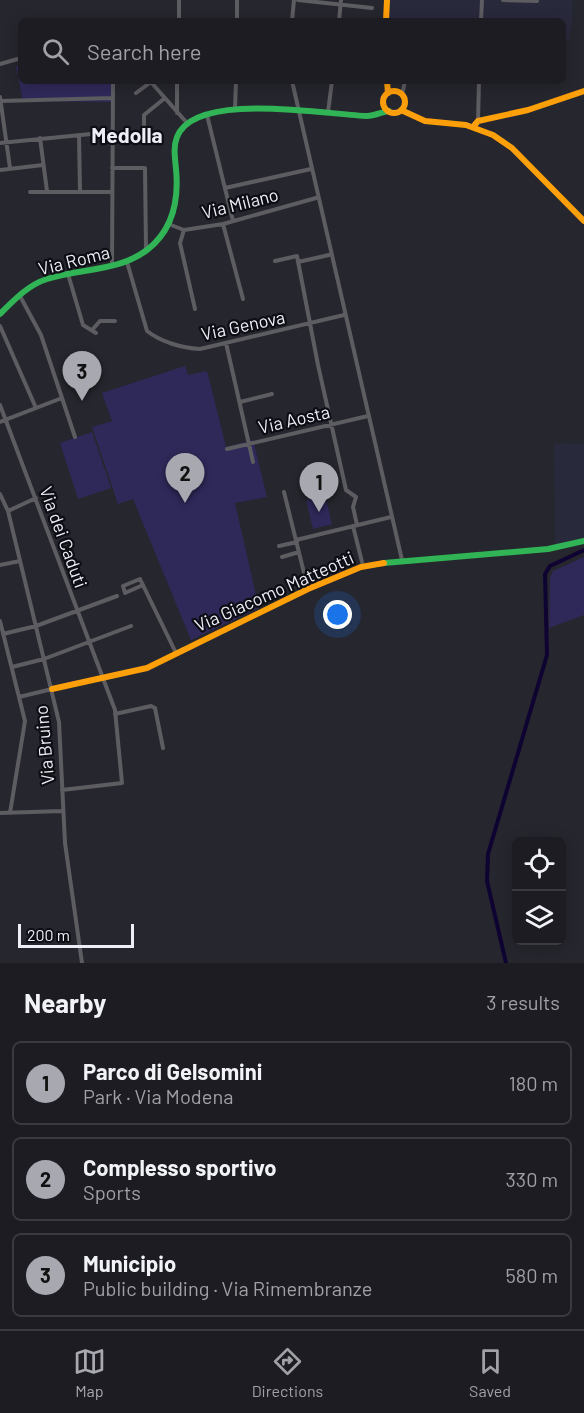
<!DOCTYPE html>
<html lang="en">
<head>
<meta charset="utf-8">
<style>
	:root { --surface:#1c1c22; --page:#25252a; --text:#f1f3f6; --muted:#a0a1a5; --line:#3a3a40; --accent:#a8a8b1 }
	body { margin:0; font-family:Barlow,sans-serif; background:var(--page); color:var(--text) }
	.controls { position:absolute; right:18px; bottom:18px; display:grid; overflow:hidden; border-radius:9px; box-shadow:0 3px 15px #0003 }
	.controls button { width:54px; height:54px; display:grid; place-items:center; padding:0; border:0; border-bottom:2px solid var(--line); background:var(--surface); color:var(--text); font:30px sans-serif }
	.scale { position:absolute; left:18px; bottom:15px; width:116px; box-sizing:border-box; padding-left:6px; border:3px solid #eeeef8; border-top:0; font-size:16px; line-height:21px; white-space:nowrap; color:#eeeef8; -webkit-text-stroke:4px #0d0d14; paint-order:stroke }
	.you { position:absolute; left:338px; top:615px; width:21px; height:21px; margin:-15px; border:4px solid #fff; border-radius:50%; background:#1a73e8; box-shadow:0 0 0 9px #1a73e833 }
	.badge { display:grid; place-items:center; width:39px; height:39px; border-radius:50%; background:var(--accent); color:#111; font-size:20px; font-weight:700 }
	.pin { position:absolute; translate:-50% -50px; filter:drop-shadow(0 2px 3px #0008) }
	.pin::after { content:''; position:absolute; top:32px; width:21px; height:18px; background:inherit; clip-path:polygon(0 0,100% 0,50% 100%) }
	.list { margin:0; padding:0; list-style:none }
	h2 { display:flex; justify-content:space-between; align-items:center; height:78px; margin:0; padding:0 24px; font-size:26px }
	h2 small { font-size:20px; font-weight:400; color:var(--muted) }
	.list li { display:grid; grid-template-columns:39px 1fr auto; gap:18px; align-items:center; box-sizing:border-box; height:84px; margin:0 12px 12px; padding:0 12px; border:2px solid var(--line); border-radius:9px }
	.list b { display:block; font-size:22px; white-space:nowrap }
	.list p { margin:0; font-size:20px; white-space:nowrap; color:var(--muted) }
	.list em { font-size:20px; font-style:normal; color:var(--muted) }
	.icon { flex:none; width:33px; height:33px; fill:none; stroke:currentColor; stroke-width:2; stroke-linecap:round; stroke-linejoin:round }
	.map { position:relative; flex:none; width:584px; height:963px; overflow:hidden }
	.search { position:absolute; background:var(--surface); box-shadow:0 3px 15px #0003; left:18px; right:18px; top:18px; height:66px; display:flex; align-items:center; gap:15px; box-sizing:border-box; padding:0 21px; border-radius:9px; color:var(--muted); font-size:22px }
	.sheet { height:366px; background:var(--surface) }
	nav { display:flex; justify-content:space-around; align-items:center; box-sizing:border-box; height:84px; border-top:2px solid var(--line); background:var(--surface); font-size:16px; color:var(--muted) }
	nav a { display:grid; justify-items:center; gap:3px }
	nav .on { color:var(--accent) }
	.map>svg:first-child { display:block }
	.built { fill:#29293c }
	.green { fill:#2f295a }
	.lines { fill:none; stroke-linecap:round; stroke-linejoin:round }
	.canal { stroke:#0f0332; stroke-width:4 }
	.street { stroke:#5c5c61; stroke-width:4 }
	.fast { stroke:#30b455; stroke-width:6 }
	.slow { stroke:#ff9f0a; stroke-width:6 }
	.labels { text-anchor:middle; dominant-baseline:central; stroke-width:4.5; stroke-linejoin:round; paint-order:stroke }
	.street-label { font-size:18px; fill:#eeeef8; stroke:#0d0d14 }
	.quarter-label { font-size:21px; font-weight:bold; fill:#eeeef8; stroke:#0d0d14 }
</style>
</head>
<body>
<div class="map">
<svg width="584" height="963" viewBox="0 0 584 963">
	<rect width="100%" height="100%" fill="#26262e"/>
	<path class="built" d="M386 0H572V26L569 40H563V21H386Z
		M554 443 584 444V538L555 547Z"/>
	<path class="green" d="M21 62V81H114V102L23 101 16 67Z
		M185 366 188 375 207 371 226 447 253 440 267 497 235 503 259 608 191 640 133 499 118 504 92 427 112 421 102 393Z
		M92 432 111 488 78 499 60 443Z
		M325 496 332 524 313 529 306 500Z
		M584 557V615L549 628 550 578 553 571Z"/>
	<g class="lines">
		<path class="canal" d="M506 963 487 881 488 854 547 655 545 574 550 566 584 550"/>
		<path class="street" d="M298 0 372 8
			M503 0 537 1
			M179 21V0
			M237 21V0
			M292 21 294 0
			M339 21 341 0
			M481 21 482 0
			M0 64 21 58
			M150 81 187 123
			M292 81 402 560
			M136 93 151 82
			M402 95 405 81
			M0 97 10 168
			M0 101 112 98
			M235 109 236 81
			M328 112 332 81
			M177 113V81
			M207 115 233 221
			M478 121 479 81
			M144 132V115L165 98
			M79 135 80 191
			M40 138 47 191
			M0 143 111 132
			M112 168H145L146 251
			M0 170 43 165
			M225 188 311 169
			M30 192H111
			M223 224 243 299
			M171 225 184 230 223 224 316 198
			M184 230 180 243 195 309
			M275 261 297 256 318 365 346 490 356 497 353 507 357 525
			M127 262 147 331C161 342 182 348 200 349L344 315
			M298 262 329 255
			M112 266 113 81
			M68 274 83 325 96 333
			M20 296 41 335 75 437
			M0 326 36 408
			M92 330 100 321H115
			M226 343 253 462
			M240 402 272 394
			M0 405 115 710 122 783 62 790
			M0 422 62 398
			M227 449 368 416
			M284 492 308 589
			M0 494 8 511 59 722 65 843 82 963
			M8 511 36 498
			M353 526 362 562
			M296 540 391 517
			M279 546 297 542
			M282 557 299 552
			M0 565 20 561
			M143 585 125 593 123 586 140 579 176 653
			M0 621 25 721 10 813
			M3 634 36 626 117 596
			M12 667 44 659 131 626
			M19 697 52 689
			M115 714 151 706 155 708 163 748
			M0 813 62 811"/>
		<path class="fast" d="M0 314C14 300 28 285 47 279 80 268 118 272 147 250 173 230 179 200 176 169 175 158 173 147 177 137 195 90 328 115 367 116 375 116 381 112 389 111
			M384 563 548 549 584 541"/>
		<path class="slow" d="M386 21 387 0
			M387 81 388 93
			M383 102a11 11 0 1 1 22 0a11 11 0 1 1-22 0Z
			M401 110 425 121 466 125 493 135 512 148 584 221
			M473 127 478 121 528 110 584 91
			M52 689 147 668 308 589 361 567 384 563"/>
	</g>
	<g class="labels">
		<g class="street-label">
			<text transform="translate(240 203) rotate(-14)">Via Milano</text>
			<text transform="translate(74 260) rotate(-14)">Via Roma</text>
			<text transform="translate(243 325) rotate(-12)">Via Genova</text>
			<text transform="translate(294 419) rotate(-13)">Via Aosta</text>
			<text transform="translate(64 537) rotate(70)">Via dei Caduti</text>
			<text transform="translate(274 591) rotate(-24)">Via Giacomo Matteotti</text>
			<text transform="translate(44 745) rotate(-95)">Via Bruino</text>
		</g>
		<g class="quarter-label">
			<text x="127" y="134">Medolla</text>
		</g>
	</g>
</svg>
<div class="controls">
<button><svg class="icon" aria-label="locate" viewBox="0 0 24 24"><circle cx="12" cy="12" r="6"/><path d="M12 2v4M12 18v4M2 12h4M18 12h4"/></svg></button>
<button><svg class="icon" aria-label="layers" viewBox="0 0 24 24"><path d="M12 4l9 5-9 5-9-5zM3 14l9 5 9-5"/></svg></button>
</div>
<div class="scale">200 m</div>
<div class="you"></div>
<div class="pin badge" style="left:319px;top:512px">1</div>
<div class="pin badge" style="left:185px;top:503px">2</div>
<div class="pin badge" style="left:82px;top:401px">3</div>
<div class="search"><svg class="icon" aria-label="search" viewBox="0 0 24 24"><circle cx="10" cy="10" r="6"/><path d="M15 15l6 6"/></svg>Search here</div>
</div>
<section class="sheet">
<h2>Nearby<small>3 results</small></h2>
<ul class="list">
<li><span class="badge">1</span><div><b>Parco di Gelsomini</b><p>Park · Via Modena</p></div><em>180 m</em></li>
<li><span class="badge">2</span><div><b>Complesso sportivo</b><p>Sports</p></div><em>330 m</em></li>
<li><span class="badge">3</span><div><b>Municipio</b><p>Public building · Via Rimembranze</p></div><em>580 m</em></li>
</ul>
</section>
<nav>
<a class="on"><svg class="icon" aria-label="map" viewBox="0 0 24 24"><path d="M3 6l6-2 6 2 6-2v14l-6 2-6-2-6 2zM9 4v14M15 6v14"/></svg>Map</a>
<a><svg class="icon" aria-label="directions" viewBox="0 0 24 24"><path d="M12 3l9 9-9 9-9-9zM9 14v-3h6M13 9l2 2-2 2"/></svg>Directions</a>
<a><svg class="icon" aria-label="saved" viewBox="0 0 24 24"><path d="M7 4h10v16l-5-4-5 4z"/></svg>Saved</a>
</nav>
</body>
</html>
